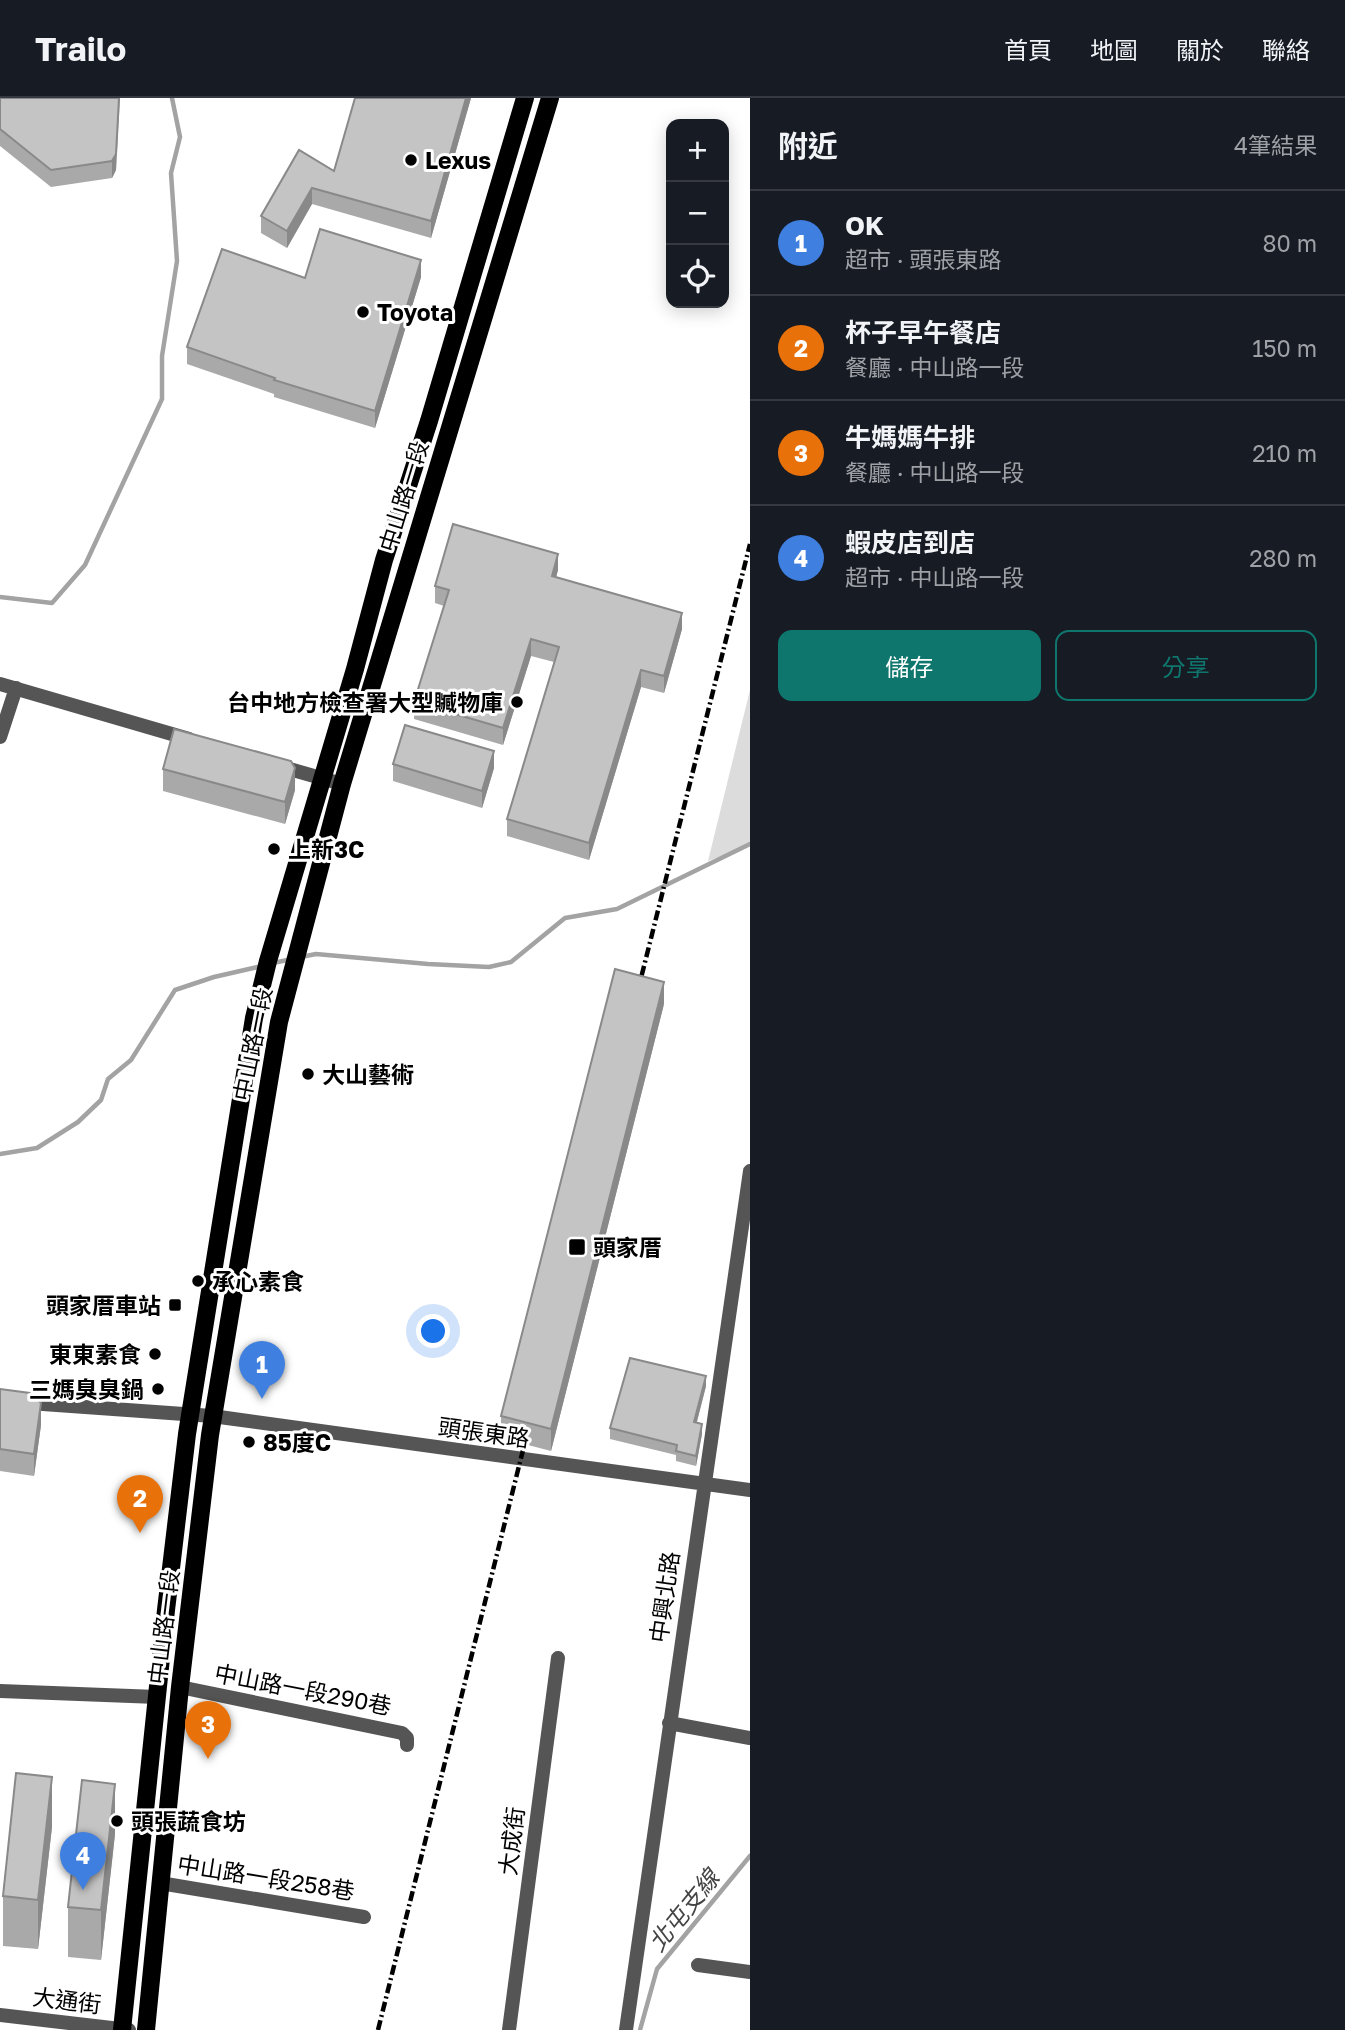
<!DOCTYPE html>
<html lang="zh-TW">
<head>
<meta charset="utf-8">
<style>
	:root { --surface:#171b24; --page:#242831; --text:#f1f3f6; --muted:#9ea1a6; --line:#363941; --accent:#0f766e }
	body { margin:0; font-family:"Golos Text","Noto Sans TC",sans-serif; background:var(--page); color:var(--text) }
	.controls { position:absolute; right:21px; top:21px; display:grid; overflow:hidden; border-radius:14px; box-shadow:0 4px 18px #0003 }
	.controls button { width:63px; height:63px; display:grid; place-items:center; padding:0; border:0; border-bottom:2px solid var(--line); background:var(--surface); color:var(--text); font:35px sans-serif }
	.you { position:absolute; left:434px; top:1234px; width:24px; height:24px; margin:-18px; border:5px solid #fff; border-radius:50%; background:#1a73e8; box-shadow:0 0 0 10px #1a73e833 }
	.badge { display:grid; place-items:center; width:46px; height:46px; border-radius:50%; background:var(--accent); color:#fff; font-size:23px; font-weight:700 }
	.pin { position:absolute; translate:-50% -58px; filter:drop-shadow(0 2px 4px #0008) }
	.pin::after { content:''; position:absolute; top:37px; width:24px; height:21px; background:inherit; clip-path:polygon(0 0,100% 0,50% 100%) }
	.list { margin:0; padding:0; list-style:none }
	h2 { display:flex; justify-content:space-between; align-items:center; height:91px; margin:0; padding:0 28px; font-size:30px }
	h2 small { font-size:23px; font-weight:400; color:var(--muted) }
	.list li { display:grid; grid-template-columns:46px 1fr auto; gap:21px; align-items:center; box-sizing:border-box; height:105px; padding:0 28px; border-top:2px solid var(--line) }
	.list b { display:block; font-size:26px; white-space:nowrap }
	.list p { margin:0; font-size:23px; white-space:nowrap; color:var(--muted) }
	.list em { font-size:23px; font-style:normal; color:var(--muted) }
	.actions { display:flex; gap:14px; padding:21px 28px }
	.actions a { flex:1; padding:16px 0; border:2px solid var(--accent); border-radius:14px; text-align:center; font-size:24px; color:var(--accent) }
	.actions .main { background:var(--accent); color:#fff }
	.icon { flex:none; width:38px; height:38px; fill:none; stroke:currentColor; stroke-width:2; stroke-linecap:round; stroke-linejoin:round }
	.map { position:relative; flex:none; width:750px; height:1932px; overflow:hidden }
	header { display:flex; align-items:center; gap:42px; box-sizing:border-box; height:98px; padding:0 35px; background:var(--surface); border-bottom:2px solid var(--line) }
	header strong { font-size:33px }
	nav { display:flex; gap:38px; margin-inline-start:auto; font-size:24px }
	main { display:flex }
	aside { flex:1; background:var(--surface) }
	.map>svg:first-child { display:block }
	.green { fill:#dcdcdc }
	.lines { fill:none; stroke-linecap:round; stroke-linejoin:round }
	.stream { stroke:#a3a3a3; stroke-width:4.5 }
	.minor { stroke:#555; stroke-width:14 }
	.tertiary { stroke:#555; stroke-width:14 }
	.primary { stroke:#000; stroke-width:18 }
	.rail { stroke:#000; stroke-width:4.5; stroke-dasharray:10 3.5 2 3.5; stroke-linecap:butt }
	.wall { fill:#a9a9a9 }
	.shaded-wall { fill:#898989 }
	.building { fill:#c4c4c4; stroke:#898989; stroke-width:2 }
	.poi-dot { fill:#000; stroke:#fff; stroke-width:2.5 }
	.labels { text-anchor:middle; dominant-baseline:central; stroke-width:6; stroke-linejoin:round; paint-order:stroke }
	.poi-label { font-size:23px; font-weight:bold; fill:#000; stroke:#fff; text-anchor:start }
	.street-label { font-size:23px; fill:#000; stroke:#fff }
	.water-label { font-size:24px; font-style:italic; fill:#444; stroke:#fff }
</style>
</head>
<body>
<header>
<strong>Trailo</strong>
<nav><a>首頁</a><a>地圖</a><a>關於</a><a>聯絡</a></nav>
</header>
<main>
<div class="map">
<svg width="750" height="1932" viewBox="0 0 750 1932">
	<rect width="100%" height="100%" fill="#fff"/>
	<path class="green" d="M750 592V748L708 763Z"/>
	<g class="lines">
		<path class="stream" d="M0 499 52 505 85 467 162 301V258L177 163 171 75 180 39 172 0
			M301 859 316 856 428 866 489 869 511 864 565 820 617 811 750 746
			M273 865 292 861
			M0 1056 37 1050 78 1024 101 1002 108 981 131 962 175 892 214 879 262 868
			M640 1932 657 1871 750 1758"/>
		<path class="minor" d="M0 586 189 641
			M0 639 16 590
			M279 668 342 686
			M212 1318 750 1392
			M180 1589 402 1635 407 1640V1647
			M0 1593 157 1599
			M669 1625 750 1640
			M160 1785 364 1819
			M698 1867 750 1874
			M0 1917 129 1932
			M509 1932 558 1560
			M626 1932 750 1073"/>
		<path class="tertiary" d="M0 1303 212 1318"/>
		<path class="primary" d="M122 1932 166 1512 187 1336 254 920 268 863 355 571 384 462 429 323 525 0
			M146 1932 180 1589 210 1337 279 924 342 686 550 0"/>
		<path class="rail" d="M637 896 750 446
			M378 1932 529 1328"/>
	</g>
	<path class="wall" d="M0 0H120L116 72 112 80 51 89 0 48Z
		M471 0 431 140 312 106 287 150 261 135V118L334 73Z
		M421 179 375 330 274 299V296L187 266V249L305 180Z
		M558 472 556 479 682 531 664 595 641 589 589 762 507 738V721L554 564 531 558 503 647 414 621V604L444 508 435 505V488Z
		M393 666 494 670 482 710 393 683Z
		M163 671 295 692 285 726 163 693Z
		M664 906 551 1353 501 1340V1318Z
		M706 1288 697 1324 702 1336 696 1368 676 1363V1357L610 1341V1330Z
		M0 1291 41 1327 34 1378 0 1373Z
		M52 1729 38 1851 3 1848V1798Z
		M115 1736 101 1862 68 1859V1809Z"/>
	<path class="shaded-wall" d="M119 0 116 72 112 80V63Z
		M466 0H471L431 140V123Z
		M312 90V106L287 150V133Z
		M421 162V179L375 330V313Z
		M558 456V472L552 495V478Z
		M682 515V531L664 595V578Z
		M531 541V558L503 647V630Z
		M641 572V589L589 762V745Z
		M494 653V670L482 710V693Z
		M295 670V692L285 726V704Z
		M664 884V906L551 1353V1331Z
		M706 1278V1288L694 1334V1324Z
		M41 1305V1327L34 1378V1356Z
		M702 1326V1336L696 1368V1358Z
		M52 1679V1729L38 1851V1802Z
		M115 1686V1736L101 1862V1812Z"/>
	<path class="building" d="M0 0H119L116 56 112 63 51 72 0 31Z
		M355 0H466L431 123 312 90 287 133 261 118 299 52 334 73Z
		M320 131 421 162 375 313 274 282 275 280 187 249 222 151 305 180Z
		M453 426 558 456 552 478 682 515 664 578 641 572 589 745 507 721 559 549 531 541 503 630 414 604 449 492 435 488Z
		M405 627 494 653 482 693 393 666Z
		M174 631 291 663 295 670 285 704 163 671Z
		M615 871 664 884 551 1331 501 1318Z
		M630 1260 706 1278 694 1324 702 1326 696 1358 676 1353 677 1347 610 1330Z
		M0 1291 30 1295 41 1305 34 1356 0 1351Z
		M16 1675 52 1679 38 1802 3 1798Z
		M82 1682 115 1686 101 1812 68 1809Z"/>
	<g class="poi-dot">
		<circle cx="411" cy="62" r="7"/>
		<circle cx="363" cy="214" r="7"/>
		<circle cx="517" cy="604" r="7"/>
		<circle cx="274" cy="751" r="7"/>
		<circle cx="308" cy="976" r="7"/>
		<rect x="568" y="1140" width="18" height="18" rx="3.5"/>
		<circle cx="198" cy="1183" r="7"/>
		<rect x="168" y="1200" width="14" height="14" rx="3.5"/>
		<circle cx="155" cy="1256" r="7"/>
		<circle cx="158" cy="1291" r="7"/>
		<circle cx="249" cy="1344" r="7"/>
		<circle cx="117" cy="1723" r="7"/>
	</g>
	<g class="labels">
		<g class="poi-label">
			<text x="425" y="62">Lexus</text>
			<text x="377" y="214">Toyota</text>
			<text x="503" y="604" text-anchor="end">台中地方檢查署大型贓物庫</text>
			<text x="288" y="751">上新3C</text>
			<text x="322" y="976">大山藝術</text>
			<text x="593" y="1149">頭家厝</text>
			<text x="212" y="1183">承心素食</text>
			<text x="161" y="1207" text-anchor="end">頭家厝車站</text>
			<text x="141" y="1256" text-anchor="end">東東素食</text>
			<text x="144" y="1291" text-anchor="end">三媽臭臭鍋</text>
			<text x="263" y="1344">85度C</text>
			<text x="131" y="1723">頭張蔬食坊</text>
		</g>
		<g class="street-label">
			<text transform="translate(403 398) rotate(-73)">中山路一段</text>
			<text transform="translate(252 946) rotate(-79)">中山路一段</text>
			<text transform="translate(484 1334) rotate(8)">頭張東路</text>
			<text transform="translate(664 1499) rotate(-82)">中興北路</text>
			<text transform="translate(163 1529) rotate(-83)">中山路一段</text>
			<text transform="translate(303 1591) rotate(11)">中山路一段290巷</text>
			<text transform="translate(511 1743) rotate(-83)">大成街</text>
			<text transform="translate(266 1779) rotate(9)">中山路一段258巷</text>
			<text transform="translate(67 1902) rotate(7)">大通街</text>
		</g>
		<g class="water-label">
			<text transform="translate(683 1812) rotate(-51)">北屯支線</text>
		</g>
	</g>
</svg>
<div class="controls">
<button>+</button>
<button>−</button>
<button><svg class="icon" aria-label="locate" viewBox="0 0 24 24"><circle cx="12" cy="12" r="6"/><path d="M12 2v4M12 18v4M2 12h4M18 12h4"/></svg></button>
</div>
<div class="you"></div>
<div class="pin badge" style="left:262px;top:1301px;background:#3f7fe0">1</div>
<div class="pin badge" style="left:140px;top:1435px;background:#e8710a">2</div>
<div class="pin badge" style="left:208px;top:1661px;background:#e8710a">3</div>
<div class="pin badge" style="left:83px;top:1792px;background:#3f7fe0">4</div>
</div>
<aside>
<h2>附近<small>4筆結果</small></h2>
<ul class="list">
<li><span class="badge" style="background:#3f7fe0">1</span><div><b>OK</b><p>超市 · 頭張東路</p></div><em>80 m</em></li>
<li><span class="badge" style="background:#e8710a">2</span><div><b>杯子早午餐店</b><p>餐廳 · 中山路一段</p></div><em>150 m</em></li>
<li><span class="badge" style="background:#e8710a">3</span><div><b>牛媽媽牛排</b><p>餐廳 · 中山路一段</p></div><em>210 m</em></li>
<li><span class="badge" style="background:#3f7fe0">4</span><div><b>蝦皮店到店</b><p>超市 · 中山路一段</p></div><em>280 m</em></li>
</ul>
<div class="actions"><a class="main">儲存</a><a>分享</a></div>
</aside>
</main>
</body>
</html>
